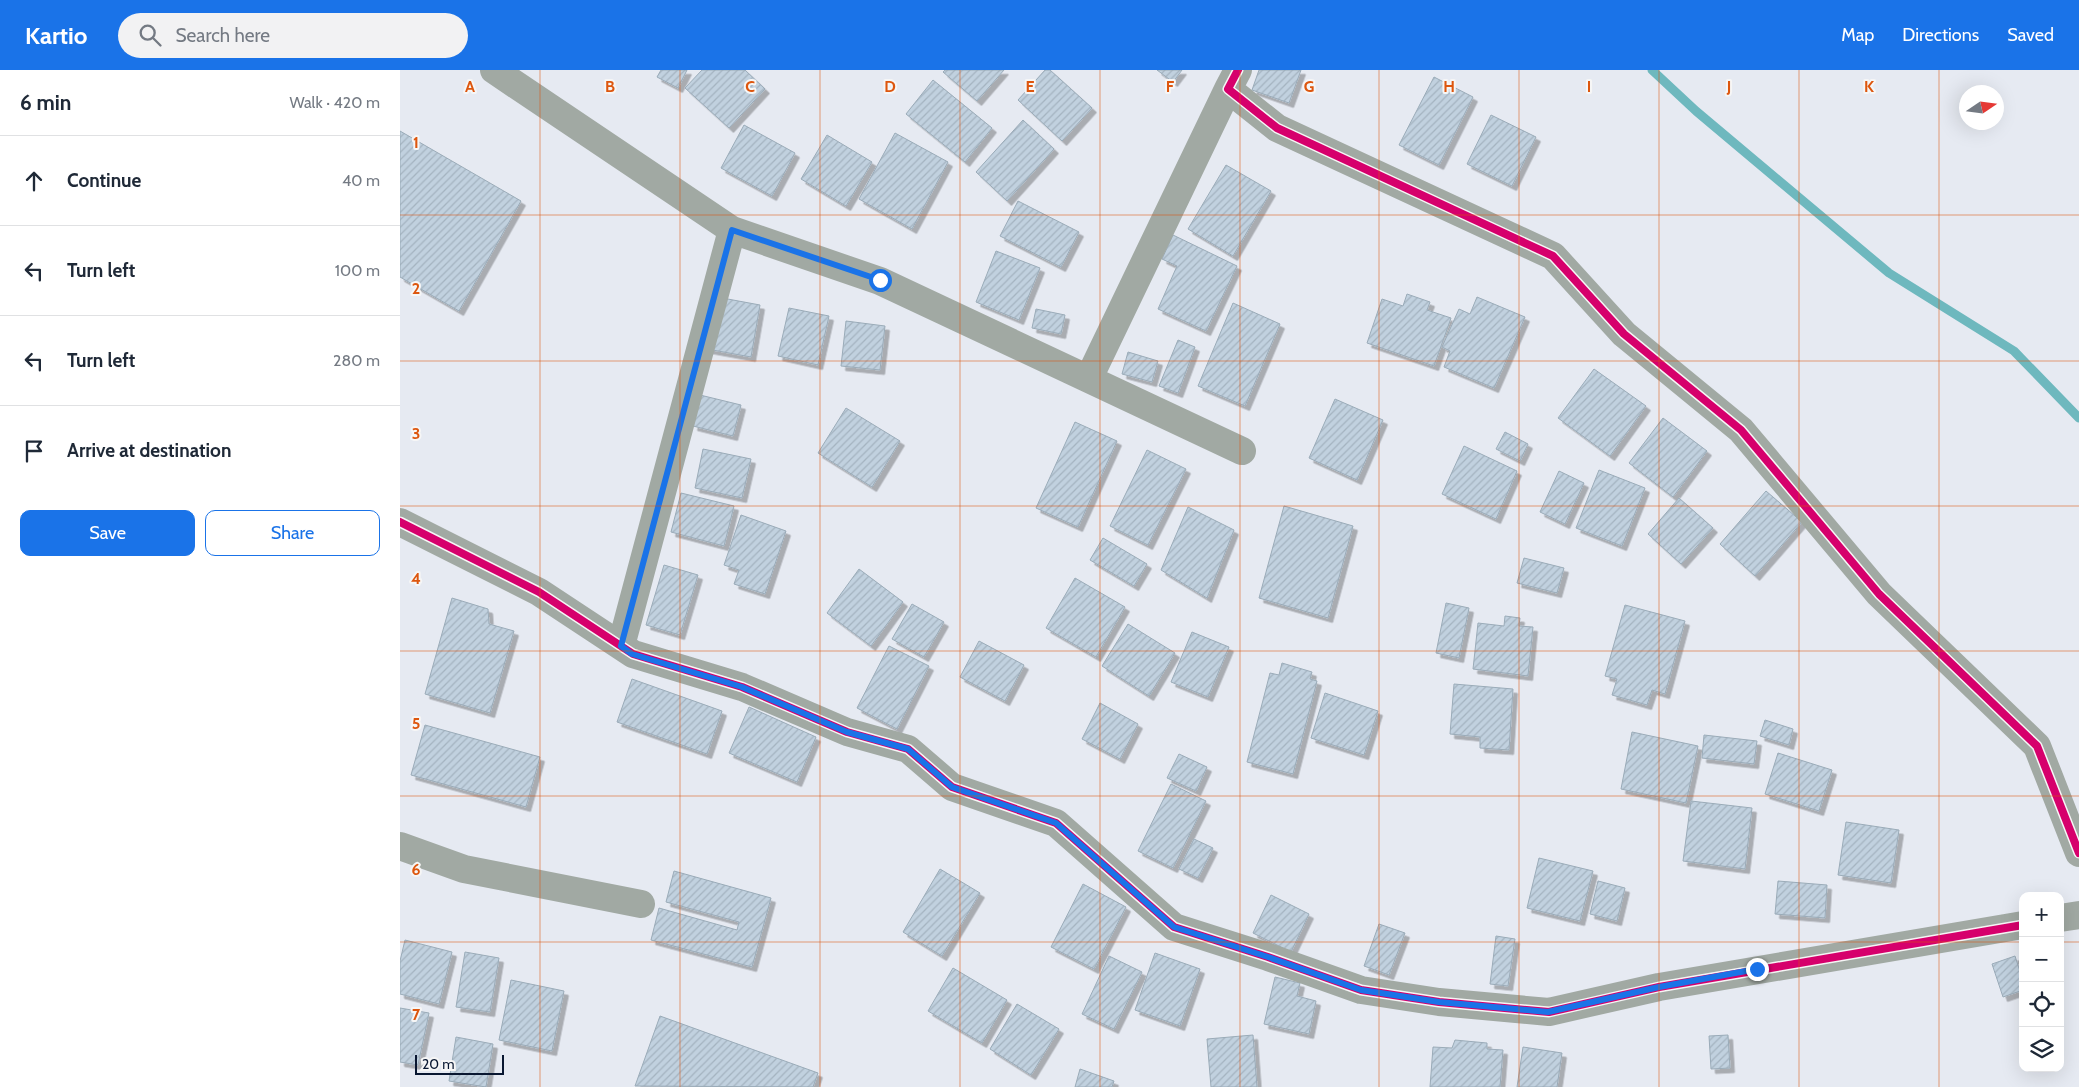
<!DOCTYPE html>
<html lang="en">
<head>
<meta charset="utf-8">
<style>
	:root { --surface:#fff; --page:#f2f2f3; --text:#1f2937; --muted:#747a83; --line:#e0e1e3; --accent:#1a73e8 }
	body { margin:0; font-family:Cabin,sans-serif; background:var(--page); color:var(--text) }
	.controls { position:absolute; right:15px; bottom:15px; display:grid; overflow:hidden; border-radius:10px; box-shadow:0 5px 20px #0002 }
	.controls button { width:45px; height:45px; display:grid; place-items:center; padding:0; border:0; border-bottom:1px solid var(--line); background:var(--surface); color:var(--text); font:25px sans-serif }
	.compass { position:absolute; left:1559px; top:15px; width:45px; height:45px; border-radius:50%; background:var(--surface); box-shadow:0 5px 20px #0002; rotate:77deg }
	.scale { position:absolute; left:15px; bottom:12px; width:89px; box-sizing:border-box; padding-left:5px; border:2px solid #091731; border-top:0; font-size:14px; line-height:18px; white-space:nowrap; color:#091731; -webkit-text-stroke:4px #f6f6f6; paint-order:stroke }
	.stop { position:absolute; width:15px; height:15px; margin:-11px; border:4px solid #1a73e8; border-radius:50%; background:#fff }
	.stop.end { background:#1a73e8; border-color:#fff; box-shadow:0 1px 5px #0008 }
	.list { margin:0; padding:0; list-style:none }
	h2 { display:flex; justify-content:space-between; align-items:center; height:65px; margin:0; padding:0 20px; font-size:21px }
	h2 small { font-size:16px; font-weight:400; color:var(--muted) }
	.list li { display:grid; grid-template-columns:32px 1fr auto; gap:15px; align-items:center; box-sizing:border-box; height:90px; padding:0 20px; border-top:1px solid var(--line) }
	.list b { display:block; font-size:19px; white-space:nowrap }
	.list em { font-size:16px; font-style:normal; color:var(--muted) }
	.actions { display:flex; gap:10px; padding:15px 20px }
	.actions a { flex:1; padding:11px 0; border:1px solid var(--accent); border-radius:10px; text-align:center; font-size:18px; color:var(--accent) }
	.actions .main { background:var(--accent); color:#fff }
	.icon { flex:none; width:28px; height:28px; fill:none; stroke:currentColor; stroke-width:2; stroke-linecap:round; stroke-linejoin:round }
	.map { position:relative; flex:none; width:1679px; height:1017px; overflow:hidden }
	header { display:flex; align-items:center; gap:30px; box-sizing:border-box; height:70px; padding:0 25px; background:var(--accent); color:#fff }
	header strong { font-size:24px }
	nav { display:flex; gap:28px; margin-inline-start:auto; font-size:18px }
	.search { width:350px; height:45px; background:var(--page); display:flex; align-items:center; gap:12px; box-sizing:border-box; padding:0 18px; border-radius:28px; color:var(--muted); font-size:19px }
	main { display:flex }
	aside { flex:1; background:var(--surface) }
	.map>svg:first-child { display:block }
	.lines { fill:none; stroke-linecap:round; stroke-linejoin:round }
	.stream { stroke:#6eb8be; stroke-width:9 }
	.building { fill:url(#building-hatch); stroke:#9aabb8; filter:url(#shadow) }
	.minor { stroke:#a1a9a3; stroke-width:28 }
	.cycleway-casing { stroke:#f6f6f6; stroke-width:11 }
	.cycleway { stroke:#d6006c; stroke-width:8 }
	.route { stroke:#1a73e8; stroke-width:6 }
	.grid { fill:none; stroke:#dd560e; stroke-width:1; stroke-opacity:0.55 }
	.grid-label { font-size:16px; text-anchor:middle; font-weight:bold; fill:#dd560e; stroke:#f6f6f6; stroke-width:4; stroke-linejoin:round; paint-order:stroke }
</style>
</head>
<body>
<header>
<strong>Kartio</strong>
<div class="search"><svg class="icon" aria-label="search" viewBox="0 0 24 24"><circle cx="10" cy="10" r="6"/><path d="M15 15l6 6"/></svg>Search here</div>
<nav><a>Map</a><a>Directions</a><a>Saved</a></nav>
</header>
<main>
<aside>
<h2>6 min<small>Walk · 420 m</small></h2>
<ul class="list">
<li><svg class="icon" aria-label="ahead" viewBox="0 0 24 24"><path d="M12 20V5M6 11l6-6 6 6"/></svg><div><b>Continue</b></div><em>40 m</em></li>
<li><svg class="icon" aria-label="left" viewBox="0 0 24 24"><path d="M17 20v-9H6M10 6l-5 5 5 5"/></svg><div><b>Turn left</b></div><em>100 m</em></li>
<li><svg class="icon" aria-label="left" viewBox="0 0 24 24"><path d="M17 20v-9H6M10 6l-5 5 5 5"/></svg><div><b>Turn left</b></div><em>280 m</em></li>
<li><svg class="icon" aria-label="arrive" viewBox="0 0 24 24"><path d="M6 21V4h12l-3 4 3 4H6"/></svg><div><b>Arrive at destination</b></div></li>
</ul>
<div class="actions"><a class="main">Save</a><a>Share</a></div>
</aside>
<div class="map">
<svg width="1679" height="1017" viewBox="0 0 1679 1017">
	<defs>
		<pattern id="building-hatch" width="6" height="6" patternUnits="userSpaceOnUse" patternTransform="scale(1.25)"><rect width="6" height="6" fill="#c1d1df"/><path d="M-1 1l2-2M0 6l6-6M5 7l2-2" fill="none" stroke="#a4b3c0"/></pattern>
		<filter id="shadow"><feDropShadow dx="4.5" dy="4.5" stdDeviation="0" flood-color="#0004"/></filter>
	</defs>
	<rect width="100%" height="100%" fill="#e6eaf2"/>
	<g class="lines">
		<path class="stream" d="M1252 0 1296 41 1489 203 1614 281 1679 348"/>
	</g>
	<path class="building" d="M261 0H287L278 18 257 7Z
		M302 0H345L365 19 329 58 285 18Z
		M545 0H604L577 31 543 2Z
		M645 0H650L692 38 662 71 618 30Z
		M757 0H782L773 12Z
		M859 0H901L889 33 852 20Z
		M1034 7 1073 27 1039 95 999 75Z
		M533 10 592 58 565 92 506 44Z
		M1091 45 1136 67 1112 116 1067 94Z
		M623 50 654 79 607 131 576 102Z
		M344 55 395 83 372 126 321 98Z
		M0 61 121 131 59 241 0 207Z
		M495 63 548 92 512 159 459 129Z
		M427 65 472 92 446 136 401 109Z
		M826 95 871 121 833 186 788 159Z
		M618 131 679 162 661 197 600 166Z
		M773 165 837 196 806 261 758 239 777 196 762 189Z
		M596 181 640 198 619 250 576 232Z
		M1007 224 1030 232 1027 240 1051 248 1034 296 967 273 982 229 1003 236Z
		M317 227 360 235 351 287 307 279Z
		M1077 227 1125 247 1094 318 1044 297 1050 281 1042 277 1059 239 1070 244Z
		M833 233 880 254 845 336 798 316Z
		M389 238 429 246 418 295 378 286Z
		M636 239 665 245 661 264 632 258Z
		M446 251 485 256 480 300 441 296Z
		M778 270 795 277 778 323 759 316Z
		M728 282 758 291 752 312 722 304Z
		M1194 299 1246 336 1210 386 1158 348Z
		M300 325 341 335 333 366 293 356Z
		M935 329 983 350 957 410 909 388Z
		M446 338 500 371 472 417 418 383Z
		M1263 348 1307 381 1273 427 1229 393Z
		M675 352 717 371 678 457 636 438Z
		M1105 362 1128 374 1120 391 1096 379Z
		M1064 376 1117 401 1096 449 1042 424Z
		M303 379 351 389 342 428 295 418Z
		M747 380 786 399 748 475 710 456Z
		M1199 400 1245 418 1222 476 1176 458Z
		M1159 401 1184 413 1165 454 1140 442Z
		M1366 421 1402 452 1355 506 1320 474Z
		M281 423 334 436 324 476 271 462Z
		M1279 428 1313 458 1281 494 1248 464Z
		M884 436 953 456 928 548 859 528Z
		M788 437 834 460 807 528 761 500Z
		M341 445 386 461 365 524 334 514 339 500 324 495Z
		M703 468 747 494 734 516 690 490Z
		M1124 488 1164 498 1157 523 1117 513Z
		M264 495 298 505 280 565 246 555Z
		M459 499 503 532 471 576 427 543Z
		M675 508 725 537 696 587 646 558Z
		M52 528 88 539 89 554 114 561 90 643 25 624Z
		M1046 533 1069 538 1059 588 1036 583Z
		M512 534 544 552 524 587 492 569Z
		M1225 535 1285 551 1265 624 1252 620 1247 635 1212 625 1217 609 1205 606Z
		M1105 546 1120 548 1119 556 1133 557 1128 606 1073 599 1078 553 1104 556Z
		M728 554 775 583 749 626 702 596Z
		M792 562 829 577 808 627 771 612Z
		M579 571 624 595 605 631 560 607Z
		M489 576 529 596 497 659 457 638Z
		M882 593 912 602 910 609 917 611 893 704 847 692 870 603 879 605Z
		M232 609 322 641 307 684 217 652Z
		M1054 614 1113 619 1109 680 1080 678V667L1050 664Z
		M925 623 978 641 964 685 911 668Z
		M700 633 738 654 720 689 682 669Z
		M349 637 416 667 397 712 329 683Z
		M1365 650 1393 659 1389 675 1360 666Z
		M25 655 140 687 126 737 11 705Z
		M1232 662 1298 676 1286 733 1221 719Z
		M1304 665 1357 671 1354 694 1302 688Z
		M1378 683 1432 700 1419 741 1365 724Z
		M779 684 807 697 796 721 767 708Z
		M771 714 806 731 773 798 738 781Z
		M1291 731 1352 738 1345 799 1283 791Z
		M1446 752 1499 760 1491 813 1438 805Z
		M794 769 813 778 798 808 779 799Z
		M1139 788 1193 801 1180 851 1127 838Z
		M540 799 580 823 542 886 503 862Z
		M274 801 371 828 352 897 251 870 259 838 337 860 339 852 266 832Z
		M1198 811 1225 818 1217 851 1190 844Z
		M1378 811 1427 815 1425 848 1375 844Z
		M683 814 726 837 694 899 651 877Z
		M871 825 909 844 891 882 853 863Z
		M979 854 1005 863 989 905 964 896Z
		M1096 866 1115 869 1108 916 1090 914Z
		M5 870 52 882 39 934 0 924V891Z
		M65 882 99 888 90 942 56 937Z
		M755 883 800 899 780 956 735 940Z
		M709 886 742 902 714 959 682 944Z
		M1615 886 1623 911V920L1603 927 1592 894Z
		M553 898 607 930 582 973 528 941Z
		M875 907 900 913 897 926 916 931 909 964 864 954Z
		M111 910 164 921 152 981 99 970Z
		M617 934 659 959 631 1005 590 979Z
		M0 938 29 943 18 995 0 992Z
		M260 946 418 1003 413 1017 235 1016Z
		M853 965 857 1017H811L807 969Z
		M1328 965 1330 998 1311 999 1309 966Z
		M56 967 93 974 86 1017 49 1011Z
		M1055 970 1087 973V979L1103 980 1100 1017H1030L1033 977 1052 978Z
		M1123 977 1162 983 1157 1017H1117Z
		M680 999 714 1011 712 1017H675Z"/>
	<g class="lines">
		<path class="minor" d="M94 0 332 160 480 211 842 381
			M838 0 828 19 877 58 1153 186 1224 264 1341 360 1479 524 1637 676 1679 783
			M689 308 828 19
			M0 452 139 522 233 584 342 617 447 662 508 679 552 717 656 753 774 857 868 887 961 920 1039 932 1149 942 1259 917 1623 855
			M221 576 332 160
			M0 776 64 799 241 834
			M1660 848 1679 845"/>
		<defs>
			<path id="cycleway" d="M838 0 828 19 877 58 1153 186 1224 264 1341 360 1479 524 1637 676 1679 783
				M0 452 139 522 233 584 342 617 447 662 508 679 552 717 656 753 774 857 868 887 961 920 1039 932 1149 942 1259 917 1623 855"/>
		</defs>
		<use href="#cycleway" class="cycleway-casing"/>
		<use href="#cycleway" class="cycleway"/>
	</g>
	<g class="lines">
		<path class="route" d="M480 210 332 160 221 576 232 584 342 617 447 662 508 679 552 717 656 753 774 857 868 887 961 920 1039 932 1148 942 1259 917 1357 899"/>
	</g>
	<path class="grid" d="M140 0V1017M280 0V1017M420 0V1017M560 0V1017M700 0V1017M840 0V1017M979 0V1017M1119 0V1017M1259 0V1017M1399 0V1017M1539 0V1017M0 145H1679M0 291H1679M0 436H1679M0 581H1679M0 726H1679M0 872H1623M1660 872H1679"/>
	<g class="grid-label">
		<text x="70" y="22">A</text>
		<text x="210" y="22">B</text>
		<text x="350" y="22">C</text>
		<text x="490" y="22">D</text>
		<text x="630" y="22">E</text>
		<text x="770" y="22">F</text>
		<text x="909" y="22">G</text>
		<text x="1049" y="22">H</text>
		<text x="1189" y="22">I</text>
		<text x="1329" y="22">J</text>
		<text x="1469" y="22">K</text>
		<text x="16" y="78">1</text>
		<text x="16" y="224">2</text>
		<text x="16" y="369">3</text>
		<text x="16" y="514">4</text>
		<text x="16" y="659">5</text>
		<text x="16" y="805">6</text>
		<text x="16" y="950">7</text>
	</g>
</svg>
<div class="controls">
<button>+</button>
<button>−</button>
<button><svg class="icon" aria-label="locate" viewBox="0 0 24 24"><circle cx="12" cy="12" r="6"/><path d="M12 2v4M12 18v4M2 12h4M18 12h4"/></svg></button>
<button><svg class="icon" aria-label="layers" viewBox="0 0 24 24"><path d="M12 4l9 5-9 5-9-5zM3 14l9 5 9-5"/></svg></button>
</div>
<svg class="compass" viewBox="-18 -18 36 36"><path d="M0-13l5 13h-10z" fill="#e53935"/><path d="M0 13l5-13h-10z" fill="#747a83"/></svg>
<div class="scale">20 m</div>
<div class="stop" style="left:480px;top:210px"></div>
<div class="stop end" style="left:1357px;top:899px"></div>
</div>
</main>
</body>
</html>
